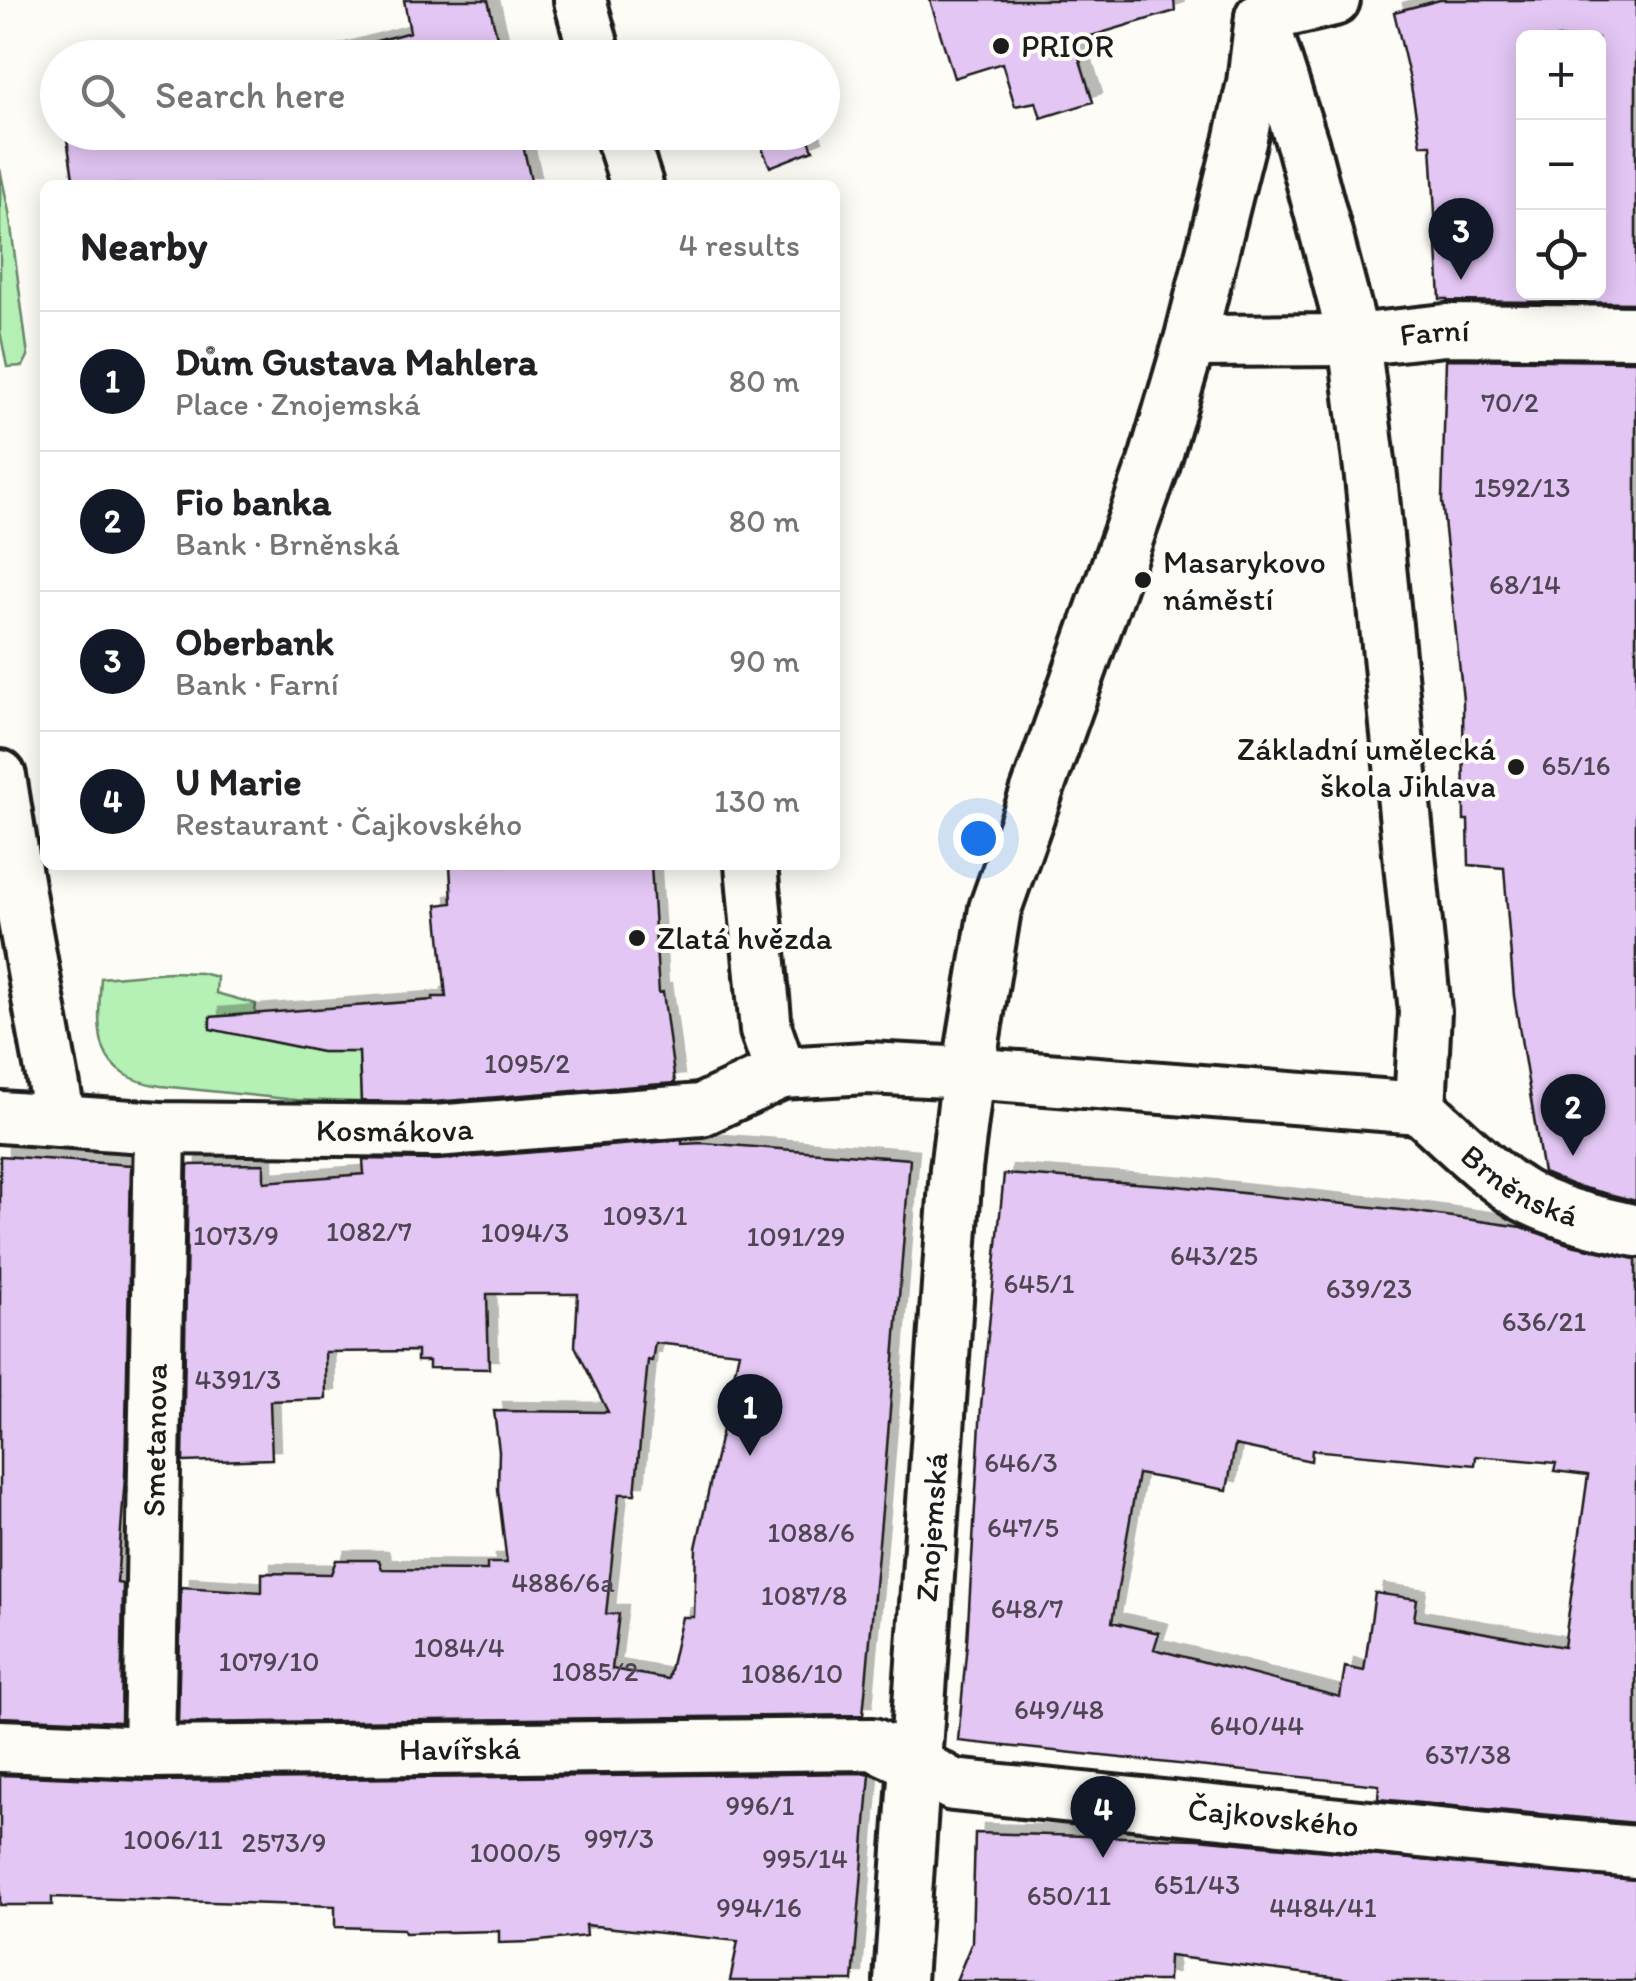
<!DOCTYPE html>
<html lang="en">
<head>
<meta charset="utf-8">
<style>
	:root { --surface:#fff; --page:#f6f6f6; --text:#202124; --muted:#757577; --line:#e0e0e0; --accent:#111827 }
	body { margin:0; font-family:Itim,sans-serif; background:var(--page); color:var(--text) }
	.controls { position:absolute; right:30px; top:30px; display:grid; overflow:hidden; border-radius:15px; box-shadow:0 5px 25px #0003 }
	.controls button { width:90px; height:90px; display:grid; place-items:center; padding:0; border:0; border-bottom:2px solid var(--line); background:var(--surface); color:var(--text); font:50px sans-serif }
	.you { position:absolute; left:978px; top:838px; width:35px; height:35px; margin:-25px; border:8px solid #fff; border-radius:50%; background:#1a73e8; box-shadow:0 0 0 15px #1a73e833 }
	.badge { display:grid; place-items:center; width:65px; height:65px; border-radius:50%; background:var(--accent); color:#fff; font-size:32px; font-weight:700 }
	.pin { position:absolute; translate:-50% -82px; filter:drop-shadow(0 2px 5px #0008) }
	.pin::after { content:''; position:absolute; top:52px; width:35px; height:30px; background:inherit; clip-path:polygon(0 0,100% 0,50% 100%) }
	.list { margin:0; padding:0; list-style:none }
	h2 { display:flex; justify-content:space-between; align-items:center; height:130px; margin:0; padding:0 40px; font-size:42px }
	h2 small { font-size:32px; font-weight:400; color:var(--muted) }
	.list li { display:grid; grid-template-columns:65px 1fr auto; gap:30px; align-items:center; box-sizing:border-box; height:140px; padding:0 40px; border-top:2px solid var(--line) }
	.list b { display:block; font-size:38px; white-space:nowrap }
	.list p { margin:0; font-size:32px; white-space:nowrap; color:var(--muted) }
	.list em { font-size:32px; font-style:normal; color:var(--muted) }
	.icon { flex:none; width:55px; height:55px; fill:none; stroke:currentColor; stroke-width:2; stroke-linecap:round; stroke-linejoin:round }
	.map { position:relative; flex:none; width:1636px; height:1981px; overflow:hidden }
	.search { position:absolute; background:var(--surface); box-shadow:0 5px 25px #0003; left:40px; top:40px; width:800px; height:110px; display:flex; align-items:center; gap:25px; box-sizing:border-box; padding:0 35px; border-radius:55px; color:var(--muted); font-size:38px }
	.panel { position:absolute; background:var(--surface); box-shadow:0 5px 25px #0003; left:40px; top:180px; width:800px; height:690px; border-radius:15px }
	.map>svg:first-child { display:block }
	.green { fill:#b5f0b5; stroke:#688668; stroke-width:2.5 }
	.building { fill:#e3c6f4; stroke:#1c1c1c; stroke-width:2.5; fill-rule:evenodd; filter:url(#shadow) }
	.lines { fill:none; stroke-linecap:round; stroke-linejoin:round }
	.minor-casing { stroke:#1c1c1c; stroke-width:58 }
	.minor { stroke:#fdfcf7; stroke-width:50 }
	.poi-dot { fill:#1c1c1c; stroke:#fdfcf7; stroke-width:4 }
	.labels { text-anchor:middle; dominant-baseline:central; stroke-width:8; stroke-linejoin:round; paint-order:stroke }
	.number-label { font-size:28px; fill:#4e4652 }
	.poi-label { font-size:32px; fill:#1c1c1c; stroke:#fdfcf7; text-anchor:start }
	.street-label { font-size:32px; fill:#1c1c1c; stroke:#fdfcf7 }
</style>
</head>
<body>
<div class="map">
<svg width="1636" height="1981" viewBox="0 0 1636 1981">
	<defs>
		<filter id="shadow"><feDropShadow dx="9" dy="-9" stdDeviation="0" flood-color="#0004"/></filter>
	</defs>
	<rect width="100%" height="100%" fill="#fdfcf7"/>
	<filter id="ink" filterUnits="userSpaceOnUse"><feTurbulence type="fractalNoise" baseFrequency=".01" numOctaves="2"/><feDisplacementMap in="SourceGraphic" scale="20" xChannelSelector="R" yChannelSelector="G"/><feConvolveMatrix kernelMatrix="1 2 1 2 8 2 1 2 1" color-interpolation-filters="sRGB"/></filter>
	<g filter="url(#ink)">
		<path class="green" d="M0 169 9 212 28 356 23 366 7 367 0 331Z
			M169 972 201 973 217 977 216 993 256 1004 252 1038 322 1052H359L361 1102 297 1100 161 1086C93 1076 97 1035 101 978Z"/>
		<path class="building" d="M404 0H488L502 58H314L410 32Z
			M930 0H1174L1175 11 1074 41 1093 102 1041 118 1036 102 1015 106 1002 63 954 78Z
			M1440 0H1636V303L1447 301V299H1440L1431 145H1421L1410 80 1394 12ZM1524 38H1598V292H1524Z
			M66 132H520L532 185H74Z
			M755 132H806L813 150 770 167Z
			M1446 359 1636 361V1201L1573 1185 1543 1173 1514 996 1504 868 1469 865 1468 820H1464L1463 700 1442 501Z
			M450 865H651L659 993 663 992 675 1083 434 1102 361 1101 359 1052H322L210 1029V1017L433 1000V997H446L437 905 452 903Z
			M682 1140V1144L703 1143 910 1159 882 1510 863 1715 178 1723 181 1587 262 1592V1573L331 1574 336 1560H379L382 1569 487 1570V1563H507L498 1490 499 1451 494 1411 608 1412 575 1346 578 1294H487L489 1369 429 1368V1361H417V1351L325 1352 326 1399 270 1401 272 1459 183 1462 188 1165 264 1164V1182L364 1174 363 1159 437 1160ZM655 1343 739 1352 696 1548 694 1617H682L668 1679 612 1669 619 1614H606L619 1494H635L648 1360 652 1361Z
			M0 1156 131 1165 125 1477 117 1583 123 1584 121 1722 0 1717Z
			M1004 1174 1177 1186 1410 1211 1522 1227 1571 1245 1636 1259V1823L1378 1799 1379 1785 958 1741 967 1642 981 1406ZM1235 1445 1311 1461 1312 1450 1475 1465 1476 1456 1556 1463 1554 1471 1588 1475 1564 1647 1414 1620 1417 1599 1375 1593 1364 1671 1345 1667 1340 1697 1154 1649 1159 1633 1112 1622 1138 1474 1227 1490Z
			M867 1773 870 1774 853 1981H730L738 1941 585 1925 586 1936 531 1942 499 1943V1931L405 1933 403 1929 335 1927V1906L52 1897V1905H0V1775L149 1781Z
			M975 1833 1198 1839 1636 1880V1981H1363L1169 1956 1168 1981H956L972 1942Z"/>
		<g class="lines">
			<defs>
				<g id="minor">
					<path d="M580 0 596 58"/>
					<path d="M1261 17 1334 0"/>
					<path d="M1266 30 1303 146 1354 340 1371 477 1425 1012 1420 1108"/>
					<path d="M620 132 637 185"/>
					<path id="s1" d="M1190 341 1354 340 1445 330 1636 332"/>
					<path d="M0 776 20 899 60 1120"/>
					<path d="M751 865 766 1030 781 1073 867 1068 968 1073 1420 1108"/>
					<path id="s2" d="M1420 1108C1451 1136 1488 1174 1523 1195 1557 1214 1599 1222 1636 1231"/>
					<path id="s3" d="M0 1117 160 1128 435 1131 701 1110 781 1073"/>
					<path id="s4" d="M0 1746 149 1752 873 1744 914 1763 953 1785 1519 1842 1636 1852"/>
					<path id="s5" d="M149 1752 160 1128"/>
					<path id="s6" d="M900 1981 956 1169 968 1073 995 909 1154 463 1190 341 1240 142 1253 83 1261 17"/>
				</g>
			</defs>
			<use href="#minor" class="minor-casing"/>
			<use href="#minor" class="minor"/>
		</g>
	</g>
	<g class="poi-dot">
		<circle cx="1001" cy="46" r="10"/>
		<circle cx="1143" cy="580" r="10"/>
		<circle cx="1516" cy="767" r="10"/>
		<circle cx="637" cy="938" r="10"/>
	</g>
	<g class="labels">
		<g class="number-label">
			<text x="1510" y="402">70/2</text>
			<text x="1522" y="487">1592/13</text>
			<text x="1525" y="584">68/14</text>
			<text x="1576" y="765">65/16</text>
			<text x="527" y="1063">1095/2</text>
			<text x="645" y="1215">1093/1</text>
			<text x="369" y="1231">1082/7</text>
			<text x="525" y="1232">1094/3</text>
			<text x="236" y="1235">1073/9</text>
			<text x="796" y="1236">1091/29</text>
			<text x="1214" y="1255">643/25</text>
			<text x="1039" y="1283">645/1</text>
			<text x="1369" y="1288">639/23</text>
			<text x="1544" y="1321">636/21</text>
			<text x="238" y="1379">4391/3</text>
			<text x="1021" y="1462">646/3</text>
			<text x="1023" y="1527">647/5</text>
			<text x="811" y="1532">1088/6</text>
			<text x="563" y="1582">4886/6a</text>
			<text x="804" y="1595">1087/8</text>
			<text x="1027" y="1608">648/7</text>
			<text x="459" y="1647">1084/4</text>
			<text x="269" y="1661">1079/10</text>
			<text x="595" y="1671">1085/2</text>
			<text x="792" y="1673">1086/10</text>
			<text x="1059" y="1709">649/48</text>
			<text x="1257" y="1725">640/44</text>
			<text x="1468" y="1754">637/38</text>
			<text x="760" y="1805">996/1</text>
			<text x="619" y="1838">997/3</text>
			<text x="173" y="1839">1006/11</text>
			<text x="284" y="1842">2573/9</text>
			<text x="515" y="1852">1000/5</text>
			<text x="805" y="1858">995/14</text>
			<text x="1197" y="1884">651/43</text>
			<text x="1069" y="1895">650/11</text>
			<text x="759" y="1907">994/16</text>
			<text x="1323" y="1907">4484/41</text>
		</g>
		<g class="poi-label">
			<text x="1021" y="46">PRIOR</text>
			<text x="1163" y="562">Masarykovo<tspan x="1163" dy="37">náměstí</tspan></text>
			<text x="1496" y="749" text-anchor="end">Základní umělecká<tspan x="1496" dy="37">škola Jihlava</tspan></text>
			<text x="657" y="938">Zlatá hvězda</text>
		</g>
		<g class="street-label">
			<text stroke="none"><textPath href="#s1" startOffset="245">Farní</textPath></text>
			<text stroke="none"><textPath href="#s3" startOffset="395">Kosmákova</textPath></text>
			<text stroke="none"><textPath href="#s2" startOffset="128">Brněnská</textPath></text>
			<text stroke="none"><textPath href="#s5" startOffset="312">Smetanova</textPath></text>
			<text stroke="none"><textPath href="#s6" startOffset="455">Znojemská</textPath></text>
			<text stroke="none"><textPath href="#s4" startOffset="460">Havířská</textPath></text>
			<text stroke="none"><textPath href="#s4" startOffset="1285">Čajkovského</textPath></text>
		</g>
	</g>
</svg>
<div class="controls">
<button>+</button>
<button>−</button>
<button><svg class="icon" aria-label="locate" viewBox="0 0 24 24"><circle cx="12" cy="12" r="6"/><path d="M12 2v4M12 18v4M2 12h4M18 12h4"/></svg></button>
</div>
<div class="you"></div>
<div class="pin badge" style="left:750px;top:1456px">1</div>
<div class="pin badge" style="left:1573px;top:1156px">2</div>
<div class="pin badge" style="left:1461px;top:280px">3</div>
<div class="pin badge" style="left:1103px;top:1858px">4</div>
<div class="search"><svg class="icon" aria-label="search" viewBox="0 0 24 24"><circle cx="10" cy="10" r="6"/><path d="M15 15l6 6"/></svg>Search here</div>
<section class="panel">
<h2>Nearby<small>4 results</small></h2>
<ul class="list">
<li><span class="badge">1</span><div><b>Dům Gustava Mahlera</b><p>Place · Znojemská</p></div><em>80 m</em></li>
<li><span class="badge">2</span><div><b>Fio banka</b><p>Bank · Brněnská</p></div><em>80 m</em></li>
<li><span class="badge">3</span><div><b>Oberbank</b><p>Bank · Farní</p></div><em>90 m</em></li>
<li><span class="badge">4</span><div><b>U Marie</b><p>Restaurant · Čajkovského</p></div><em>130 m</em></li>
</ul>
</section>
</div>
</body>
</html>
